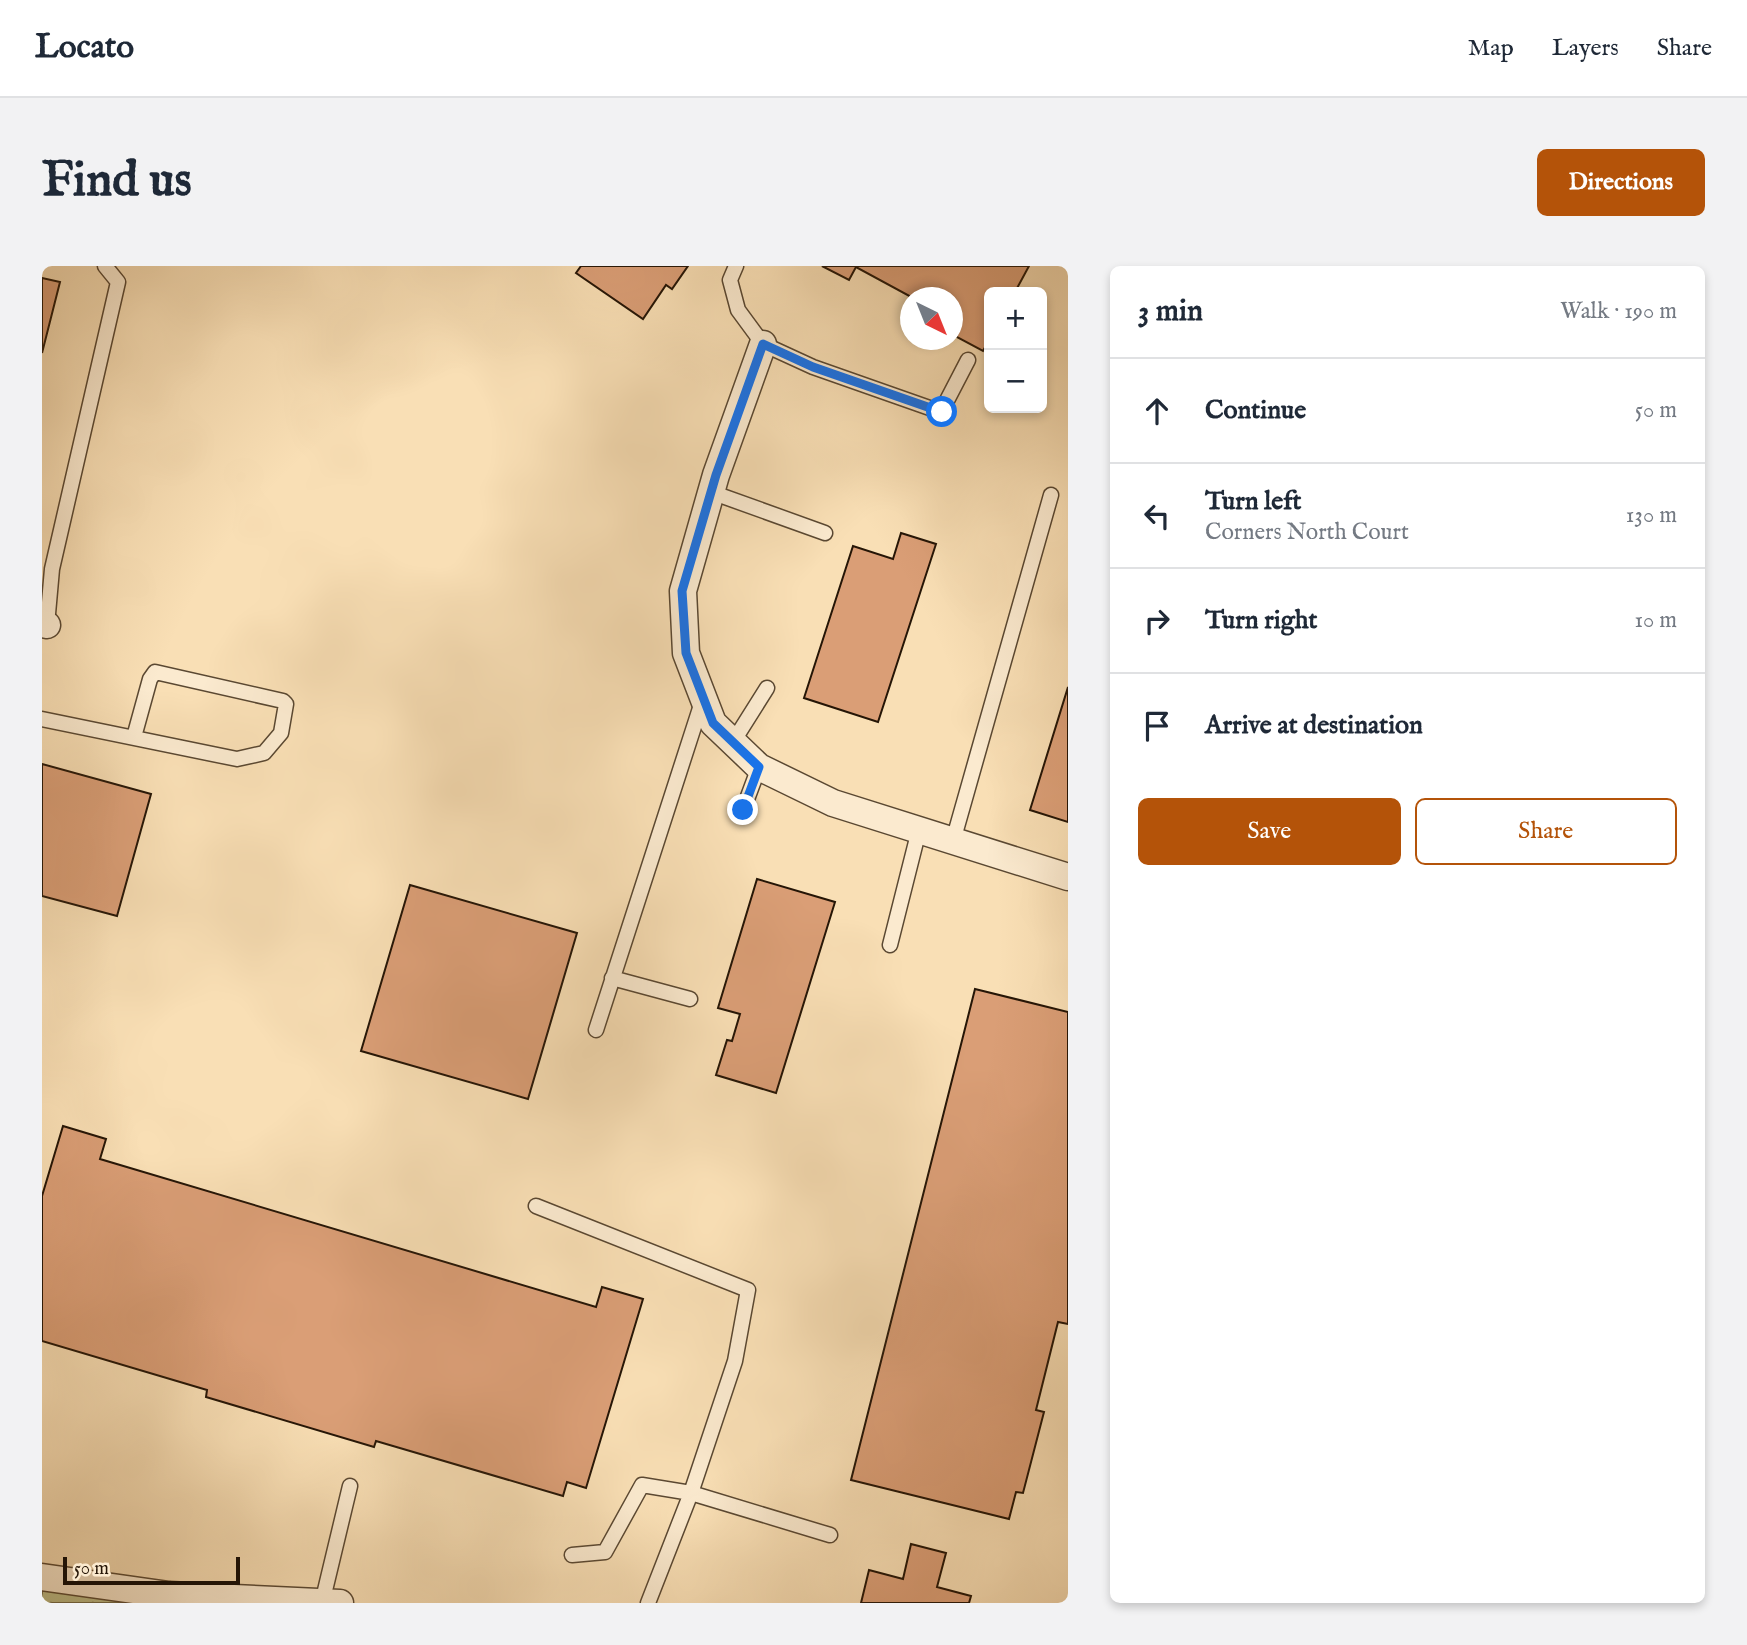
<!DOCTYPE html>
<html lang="en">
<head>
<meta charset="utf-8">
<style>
	:root { --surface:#fff; --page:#f2f2f3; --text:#1f2937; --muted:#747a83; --line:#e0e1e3; --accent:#b45309 }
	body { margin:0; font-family:"IM FELL English",serif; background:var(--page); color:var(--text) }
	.controls { position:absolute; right:21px; top:21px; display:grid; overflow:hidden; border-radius:10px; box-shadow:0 4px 10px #0003 }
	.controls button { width:63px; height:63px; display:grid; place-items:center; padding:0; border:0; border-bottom:2px solid var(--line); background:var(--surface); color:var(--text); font:35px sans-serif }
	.compass { position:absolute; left:858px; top:21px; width:63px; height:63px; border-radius:50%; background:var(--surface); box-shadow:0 4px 10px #0003; rotate:137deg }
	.scale { position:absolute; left:21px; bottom:18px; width:177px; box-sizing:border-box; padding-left:7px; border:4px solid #251506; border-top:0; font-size:19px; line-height:24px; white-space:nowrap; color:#251506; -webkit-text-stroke:5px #fbeacf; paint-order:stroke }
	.stop { position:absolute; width:21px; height:21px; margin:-16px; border:5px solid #1a73e8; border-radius:50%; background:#fff }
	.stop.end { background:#1a73e8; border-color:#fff; box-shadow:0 2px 7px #0008 }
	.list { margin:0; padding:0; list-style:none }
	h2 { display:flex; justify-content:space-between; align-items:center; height:91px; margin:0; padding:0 28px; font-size:30px }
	h2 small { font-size:23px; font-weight:400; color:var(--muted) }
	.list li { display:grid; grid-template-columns:46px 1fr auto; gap:21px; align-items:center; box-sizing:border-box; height:105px; padding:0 28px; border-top:2px solid var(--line) }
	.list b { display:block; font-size:26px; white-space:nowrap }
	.list p { margin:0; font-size:23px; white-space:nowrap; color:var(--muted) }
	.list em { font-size:23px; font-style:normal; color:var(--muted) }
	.actions { display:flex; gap:14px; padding:21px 28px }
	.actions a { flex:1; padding:16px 0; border:2px solid var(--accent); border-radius:10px; text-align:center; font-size:24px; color:var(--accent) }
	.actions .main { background:var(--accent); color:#fff }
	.icon { flex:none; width:38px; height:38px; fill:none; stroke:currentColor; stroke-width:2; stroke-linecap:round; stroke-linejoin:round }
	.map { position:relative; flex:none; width:1026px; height:1337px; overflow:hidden; border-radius:10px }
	header { display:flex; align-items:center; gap:42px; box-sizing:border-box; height:98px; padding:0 35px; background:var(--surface); border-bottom:2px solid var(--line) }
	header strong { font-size:33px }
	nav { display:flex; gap:38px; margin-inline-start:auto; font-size:24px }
	.intro { display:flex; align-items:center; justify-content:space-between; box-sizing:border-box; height:168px; padding:0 42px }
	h1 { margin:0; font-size:49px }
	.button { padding:18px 32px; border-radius:10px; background:var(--accent); color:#fff; font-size:24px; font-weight:700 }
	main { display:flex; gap:42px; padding:0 42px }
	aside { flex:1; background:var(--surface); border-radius:10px; box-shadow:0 4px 10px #0003 }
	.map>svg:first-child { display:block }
	.grass { fill:url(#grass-tufts); stroke:#726b49; stroke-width:2 }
	.building { fill:#da9e76; stroke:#251506; stroke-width:2 }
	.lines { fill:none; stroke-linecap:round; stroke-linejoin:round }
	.service-casing { stroke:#5a4832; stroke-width:17 }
	.minor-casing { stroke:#5a4832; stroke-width:29 }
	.service { stroke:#fbeacf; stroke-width:14 }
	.minor { stroke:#fbeacf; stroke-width:26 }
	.route { stroke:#1a73e8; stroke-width:9 }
</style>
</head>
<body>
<header>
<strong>Locato</strong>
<nav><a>Map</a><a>Layers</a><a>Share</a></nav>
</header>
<div class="intro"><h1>Find us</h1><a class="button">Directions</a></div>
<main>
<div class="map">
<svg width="1026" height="1337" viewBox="0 0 1026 1337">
	<defs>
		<pattern id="grass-tufts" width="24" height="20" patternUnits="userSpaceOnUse" patternTransform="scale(1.75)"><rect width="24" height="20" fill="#bfc18c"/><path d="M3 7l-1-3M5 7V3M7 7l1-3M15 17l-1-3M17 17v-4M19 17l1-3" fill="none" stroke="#a4a577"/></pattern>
	</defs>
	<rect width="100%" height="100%" fill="#f9dfb5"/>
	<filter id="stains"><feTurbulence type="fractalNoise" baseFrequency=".00286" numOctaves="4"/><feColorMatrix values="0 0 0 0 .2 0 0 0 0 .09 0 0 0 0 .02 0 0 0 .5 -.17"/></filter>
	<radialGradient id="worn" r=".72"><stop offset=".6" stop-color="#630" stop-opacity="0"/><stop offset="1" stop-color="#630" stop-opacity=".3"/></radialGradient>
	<path class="grass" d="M0 1317 116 1337H0Z"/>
	<path class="building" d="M539 0H646L630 23 624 19 601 53 534 7Z
		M780 0H987L973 26H947V74L941 85 911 69V32H871L814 1 807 14Z
		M0 12 18 16 0 87Z
		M859 267 894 278 836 456 762 432 811 280 851 293Z
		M1026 421V556L988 544Z
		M0 498 109 528 75 650 0 630Z
		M715 613 793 636 734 827 674 809 685 774 690 775 698 748 676 742Z
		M368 619 535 667 486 833 319 785Z
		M933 723 1026 746V1058L1016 1056 994 1144 1002 1146 981 1227 974 1226 967 1253 809 1214Z
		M21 860 64 873 58 893 554 1041 560 1021 601 1033 544 1222 525 1216 521 1230 334 1175 332 1181 164 1131 165 1124 0 1075V930Z
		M869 1278 904 1287 895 1321 929 1330 927 1337H819L827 1304 861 1313Z"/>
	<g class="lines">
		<defs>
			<path id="service" d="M694 0 688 14 696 44 721 78 771 101 899 146 926 94
				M669 226 783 267
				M3 364 5 359 10 303 76 16 63 0
				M0 453 195 493 222 487 239 467 244 438 241 435 113 406 108 413 92 471
				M691 476 725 422
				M701 544 717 501
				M911 575 1009 229
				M848 679 877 564
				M570 712 648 733
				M554 764 660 436
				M494 940 706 1024 693 1095 649 1227 606 1337
				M530 1289 563 1286 600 1219 649 1227 788 1269
				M280 1337 308 1220"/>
			<path id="minor" d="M721 78 674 209 641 325 644 387 671 457 717 501 791 537 1026 611
				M0 358 5 359
				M0 1311 127 1329 298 1337"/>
		</defs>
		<use href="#service" class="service-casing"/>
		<use href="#minor" class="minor-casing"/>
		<use href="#service" class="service"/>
		<use href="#minor" class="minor"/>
	</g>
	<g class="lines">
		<path class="route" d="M701 544 717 501 671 457 644 387 640 325 674 209 721 78 771 101 900 146"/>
	</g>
	<rect width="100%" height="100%" filter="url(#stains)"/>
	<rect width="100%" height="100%" fill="url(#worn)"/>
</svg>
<div class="controls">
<button>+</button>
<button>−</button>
</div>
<svg class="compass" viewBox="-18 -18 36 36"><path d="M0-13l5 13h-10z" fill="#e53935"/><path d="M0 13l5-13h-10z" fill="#747a83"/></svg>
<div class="scale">50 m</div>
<div class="stop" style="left:900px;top:146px"></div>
<div class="stop end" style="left:701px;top:544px"></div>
</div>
<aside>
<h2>3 min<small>Walk · 190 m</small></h2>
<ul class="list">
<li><svg class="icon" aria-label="ahead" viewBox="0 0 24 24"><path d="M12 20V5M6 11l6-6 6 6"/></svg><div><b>Continue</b></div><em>50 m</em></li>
<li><svg class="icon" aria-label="left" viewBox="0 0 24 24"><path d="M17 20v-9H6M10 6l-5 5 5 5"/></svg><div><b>Turn left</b><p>Corners North Court</p></div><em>130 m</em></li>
<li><svg class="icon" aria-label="right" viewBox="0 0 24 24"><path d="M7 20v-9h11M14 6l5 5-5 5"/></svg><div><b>Turn right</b></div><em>10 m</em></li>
<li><svg class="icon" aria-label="arrive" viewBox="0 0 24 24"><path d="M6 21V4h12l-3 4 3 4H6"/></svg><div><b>Arrive at destination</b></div></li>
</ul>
<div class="actions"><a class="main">Save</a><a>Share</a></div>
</aside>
</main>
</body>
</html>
